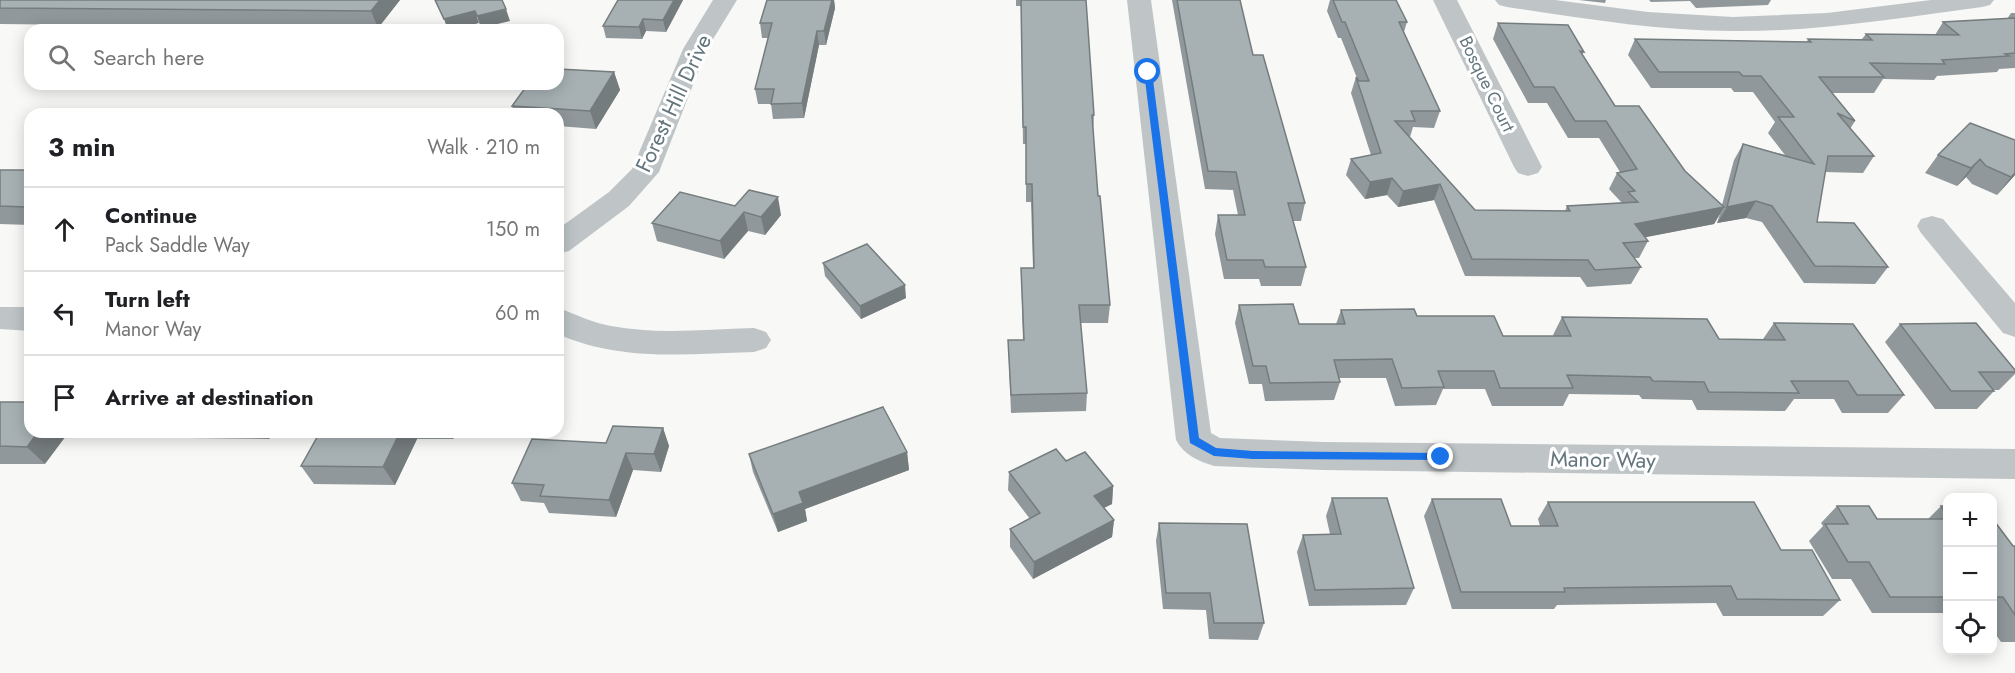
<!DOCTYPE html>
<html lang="en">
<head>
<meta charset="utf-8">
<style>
	:root { --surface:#fff; --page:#f6f6f6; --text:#202124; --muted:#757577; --line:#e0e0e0 }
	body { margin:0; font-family:Jost,sans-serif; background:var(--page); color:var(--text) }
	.controls { position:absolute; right:18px; bottom:18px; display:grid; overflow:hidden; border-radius:12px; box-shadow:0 3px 15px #0003 }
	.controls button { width:54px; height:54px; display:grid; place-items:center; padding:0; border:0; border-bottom:2px solid var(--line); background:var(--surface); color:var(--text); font:30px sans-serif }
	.stop { position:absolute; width:18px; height:18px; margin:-14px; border:4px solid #1a73e8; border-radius:50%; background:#fff }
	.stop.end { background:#1a73e8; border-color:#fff; box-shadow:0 2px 6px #0008 }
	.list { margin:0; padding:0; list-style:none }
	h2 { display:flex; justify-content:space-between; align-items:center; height:78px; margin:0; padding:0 24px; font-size:26px }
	h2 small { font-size:20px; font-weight:400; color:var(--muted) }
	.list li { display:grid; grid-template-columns:39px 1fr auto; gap:18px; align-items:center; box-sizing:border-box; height:84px; padding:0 24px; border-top:2px solid var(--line) }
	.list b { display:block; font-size:22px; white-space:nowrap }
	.list p { margin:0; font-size:20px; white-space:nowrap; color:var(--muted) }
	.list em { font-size:20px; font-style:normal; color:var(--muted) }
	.icon { flex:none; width:33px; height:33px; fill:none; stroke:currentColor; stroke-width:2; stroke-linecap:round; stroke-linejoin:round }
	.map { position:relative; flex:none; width:2015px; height:673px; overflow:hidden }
	.search { position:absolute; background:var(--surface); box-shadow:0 3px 15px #0003; left:24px; top:24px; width:540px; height:66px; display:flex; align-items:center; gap:15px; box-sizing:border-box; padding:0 21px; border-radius:18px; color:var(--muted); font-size:22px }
	.panel { position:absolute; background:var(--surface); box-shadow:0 3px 15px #0003; left:24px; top:108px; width:540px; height:330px; border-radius:18px }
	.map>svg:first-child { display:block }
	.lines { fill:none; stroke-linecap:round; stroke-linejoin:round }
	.minor { fill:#bfc5c7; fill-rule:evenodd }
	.wall { fill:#90989b }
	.shaded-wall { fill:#757c7e }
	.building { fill:#a7b1b4; stroke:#757c7e; stroke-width:1.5 }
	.route { fill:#1a73e8 }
	.labels { text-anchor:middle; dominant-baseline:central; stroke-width:6; stroke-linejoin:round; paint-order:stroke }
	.far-street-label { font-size:18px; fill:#65777e; stroke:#fff }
	.street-label { font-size:22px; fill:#65777e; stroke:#fff }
</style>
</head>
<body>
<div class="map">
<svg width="2015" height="673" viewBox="0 0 2015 673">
	<rect width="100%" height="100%" fill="#f8f8f6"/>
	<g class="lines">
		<path class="minor" d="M713 0H737L707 49 659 172 629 206 569 251 558 254V229L609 192 632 169 683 49Z
			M1127 0H1151L1211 433 1220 438 1323 442 2015 449V479L1323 470 1214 466C1198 461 1184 455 1176 440Z
			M1433 0H1457L1542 167 1538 173 1528 176 1518 173 1514 167Z
			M1495 0H1555L1648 12 1733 17 1827 13 1931 0H1994L1990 5 1982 7C1899 18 1817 32 1733 31 1657 31 1582 18 1507 7L1499 5Z
			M1932 216 1943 219 2015 303V337L2003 333 1921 233 1917 226 1921 219Z
			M0 307H30V331L0 329Z
			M558 308C576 314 592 323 611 326 658 335 707 329 754 328L766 332 771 340 766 348 754 352C688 354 620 362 558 334Z"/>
	</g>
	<path class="wall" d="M0 0H400L378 28 0 24Z
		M618 0H683L666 32 646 31 642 39 606 38 603 26Z
		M767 0H834L835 8 826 45H819L804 118 773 119 771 104H758L755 89 769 38H762L760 23Z
		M1016 0H1086L1094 115 1093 131 1098 196 1110 305 1108 323H1080L1087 393 1086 411 1011 413 1008 340H1023L1021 268H1033L1031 202H1026V144H1023L1021 6H1016Z
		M1172 0H1240L1253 55 1305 203 1301 221H1293L1306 267 1301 286H1261L1259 279H1224L1215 234 1218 215H1238L1233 190 1205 189Z
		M1330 0H1396L1407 22 1404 32 1440 111 1434 128 1413 127 1410 137 1475 210 1565 211 1567 206 1622 203 1609 189 1617 173 1620 172 1599 138H1568L1547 103H1528L1493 39 1498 23 1584 52 1582 55 1615 106 1722 205 1734 160 1743 144 1785 155 1768 133 1775 122 1753 92H1734L1731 88H1651L1628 55 1635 39 1807 42 1808 39H1862L1866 34 1935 35 1943 22 2007 19 2011 13H2015V68L1999 69 1997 72 1937 76 1934 80 1883 79 1874 93H1832L1855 121 1850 129 1874 156 1863 173 1825 172 1817 222 1888 267 1875 284 1804 283 1762 222 1746 218 1717 223 1720 214 1714 224 1645 237 1648 241 1639 258H1634L1641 267 1631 284 1587 287 1580 277 1465 276 1434 200 1398 207 1387 195 1365 199 1346 175 1351 159 1371 155 1351 93 1356 77 1357 78 1341 38H1338L1327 11Z
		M1579 0H1606L1605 3Z
		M1649 0H1771L1768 5 1696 8 1690 1 1651 2Z
		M614 72 620 90 596 129 558 126V114H515L512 106Z
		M2015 140V175L1997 195 1972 184 1966 177 1957 186 1925 173 1938 155Z
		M0 170H30V225L0 224Z
		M735 206 781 215 765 235 748 231 724 259 657 241 652 223Z
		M823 263 906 298 861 319 825 276Z
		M1239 305 1299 324H1336L1341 310 1417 316 1503 336H1554L1553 335 1562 317 1719 339H1763L1774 323 1904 395 1888 413H1842L1834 399H1794L1785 411 1697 410 1692 400 1642 399 1639 395 1569 394 1563 406H1492L1485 389H1443L1436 405 1395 406 1386 378H1339L1340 382 1334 400 1265 401 1262 384H1249L1235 323Z
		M1900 324 2015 370V374L1999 390H1994V391L1977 409H1935L1885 342Z
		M0 402 45 464H0Z
		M663 428 669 446 661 472 633 470 616 517 549 513 544 503 521 501 512 483 606 443Z
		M186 432H273L269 439 191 438Z
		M320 432H457L453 439H417L395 485 314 484 301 466Z
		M907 452 909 470 805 509 807 521 778 532 753 472 749 454Z
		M1066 461 1113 486 1112 504 1104 508 1114 520 1112 537 1033 579 1010 547V529L1030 519 1008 490 1009 472Z
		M1332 498 1414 588 1406 605 1309 606 1297 552 1303 535 1330 534 1326 516Z
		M1432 499 1511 526H1540L1538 519 1548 502 1781 550 1840 600 1823 616H1723L1716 603 1557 605 1554 609H1452L1424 516Z
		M1837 506 1877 519H1928L1941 506H1947V613H1872L1851 579H1832L1809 541 1823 526 1821 523Z
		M1992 518 2013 546H2015V642H2001L1992 629Z
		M1159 523 1264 623 1258 640 1209 639 1206 610 1163 609 1156 541Z"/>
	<path class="shaded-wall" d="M380 0H400L378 28 371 11Z
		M674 0H683L666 32 663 20Z
		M832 0H834L835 8 826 45 824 31Z
		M506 9 510 21 481 28 477 16Z
		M475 11 479 23 453 30H448L444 19Z
		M643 19 646 31 642 39 639 27Z
		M817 31 819 45 804 118 802 103Z
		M614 72 620 90 596 129 590 111Z
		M1980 159 1966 177 1957 186 1971 168Z
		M2015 173V175L1997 195 2011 177Z
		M1392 178 1387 195 1365 199 1370 182Z
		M1440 184 1434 200 1398 207 1403 191Z
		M778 197 781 215 765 235 761 217Z
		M1756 201 1746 218 1717 223 1727 207Z
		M30 202V212L26 207Z
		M1724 207 1714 224 1626 241 1635 224Z
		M744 212 748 231 724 259 720 241Z
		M905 285 906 298 861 319 860 306Z
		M663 428 669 446 661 472 654 454Z
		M38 432H69L45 464 27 447Z
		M264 432H273L269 439Z
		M400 432H413L417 439 395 485 383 467Z
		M449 432H457L453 439Z
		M907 452 909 470 805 509 807 521 778 532 773 514 799 492Z
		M626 453 633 470 616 517 609 500Z
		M1113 486 1112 504 1093 513 1094 496Z
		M1114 520 1112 537 1033 579 1034 562Z"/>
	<path class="building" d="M0 0H380L371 11 0 8Z
		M435 0H502L506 9 477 16 475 11 444 19Z
		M618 0H674L663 20 643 19 639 27 603 26Z
		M767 0H832L824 31H817L802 103 771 104 774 89H755L772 23H760Z
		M1021 0H1086L1094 115H1092L1098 196H1100L1110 305H1079L1087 393 1011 395 1008 340H1024L1021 268H1034L1032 184H1026V127H1023Z
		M1177 0H1240L1253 55H1263L1305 203H1288L1306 267H1265L1263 260H1227L1218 215H1245L1236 172 1208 171Z
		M1333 0H1396L1407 22H1399L1440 111H1411L1415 121H1395L1475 210 1570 211 1567 206 1638 202 1628 192 1635 191 1617 173 1637 169 1606 121H1575L1554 87H1534L1498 23 1568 25 1584 52 1580 51 1615 106H1639L1685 171 1724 207 1635 224 1648 241 1623 243 1641 267 1595 270 1588 260 1472 259 1440 184 1403 191 1392 178 1370 182 1351 159 1381 153 1356 77 1359 81H1369L1345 22H1342Z
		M2015 18V53L2005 54 2009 56 1942 60 1945 64 1870 63 1884 77H1819L1855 121 1837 113 1874 156H1828L1817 222 1854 223 1888 267 1815 266 1772 206 1756 201 1727 207 1743 144 1814 164 1778 117H1794L1761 76H1743L1739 72H1659L1635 39 1811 42 1808 39 1872 40 1866 34 1959 35 1943 22Z
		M558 69 614 72 590 111 512 106 528 84H558Z
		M1970 123 2015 140V173L2011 177 1986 166 1980 159 1971 168 1938 155Z
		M0 170H30V202L26 207 0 206Z
		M749 190 778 197 761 217 744 212 720 241 652 223 680 192 735 206Z
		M867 244 905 285 860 306 823 263Z
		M1293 304 1299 324H1345L1341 310 1414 309 1417 316H1494L1503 336H1571L1562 317 1707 319 1719 339 1785 340 1774 323 1853 324 1904 395H1857L1848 381H1791L1799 393 1709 392 1704 382 1653 381 1650 377 1567 375 1573 388H1500L1494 371H1438L1444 387 1402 388 1392 359 1334 360 1340 382 1270 383 1266 366H1253L1239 305Z
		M1976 323 2015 370V372H1979L1994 391H1951L1900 324Z
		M0 402H30V432H38L27 447 0 446Z
		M883 407 907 452 799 492 803 503 773 514 749 454Z
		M613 426 663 428 654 454 626 453 609 500 540 496 544 485 512 483 532 439 606 443Z
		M320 432H400L383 467 301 466Z
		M1056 449 1066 461 1085 452 1113 486 1094 496 1114 520 1034 562 1010 529 1040 513 1009 472Z
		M1332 498H1387L1414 588 1315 590 1303 535 1341 534Z
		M1432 499H1501L1511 526H1558L1548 502H1754L1781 550H1812L1840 600 1737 599 1731 586 1564 588 1565 592H1461Z
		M1837 506H1869L1877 519H1947V597H1890L1869 562H1848L1825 524H1848Z
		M1941 506H1947V516Z
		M1992 518 2013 546H2015V615L2003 597H1992Z
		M1159 523 1247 524 1264 623H1214L1210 593H1166Z"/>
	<path class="route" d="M1148 69 1152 72 1199 438 1216 448 1253 451 1441 453 1447 457 1445 460 1253 459 1214 456 1190 443 1144 72Z"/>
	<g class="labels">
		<g class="far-street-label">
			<text transform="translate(1487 84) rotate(64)">Bosque Court</text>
		</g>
		<g class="street-label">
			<text transform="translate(673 103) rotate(-65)">Forest Hill Drive</text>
			<text transform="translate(1603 459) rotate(1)">Manor Way</text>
		</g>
	</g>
</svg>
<div class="controls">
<button>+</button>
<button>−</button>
<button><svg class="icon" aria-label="locate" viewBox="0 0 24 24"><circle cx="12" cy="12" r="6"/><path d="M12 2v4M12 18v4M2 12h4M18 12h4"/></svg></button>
</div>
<div class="stop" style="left:1148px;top:72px"></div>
<div class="stop end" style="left:1441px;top:457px"></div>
<div class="search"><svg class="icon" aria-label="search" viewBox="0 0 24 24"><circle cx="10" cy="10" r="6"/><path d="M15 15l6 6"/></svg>Search here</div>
<section class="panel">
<h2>3 min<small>Walk · 210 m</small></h2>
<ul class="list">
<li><svg class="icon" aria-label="ahead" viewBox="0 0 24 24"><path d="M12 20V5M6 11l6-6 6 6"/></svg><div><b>Continue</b><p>Pack Saddle Way</p></div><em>150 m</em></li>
<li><svg class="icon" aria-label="left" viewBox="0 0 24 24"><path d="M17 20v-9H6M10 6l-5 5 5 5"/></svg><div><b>Turn left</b><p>Manor Way</p></div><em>60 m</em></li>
<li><svg class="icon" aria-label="arrive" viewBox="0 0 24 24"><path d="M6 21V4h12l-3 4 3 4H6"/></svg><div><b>Arrive at destination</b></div></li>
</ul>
</section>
</div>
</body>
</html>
